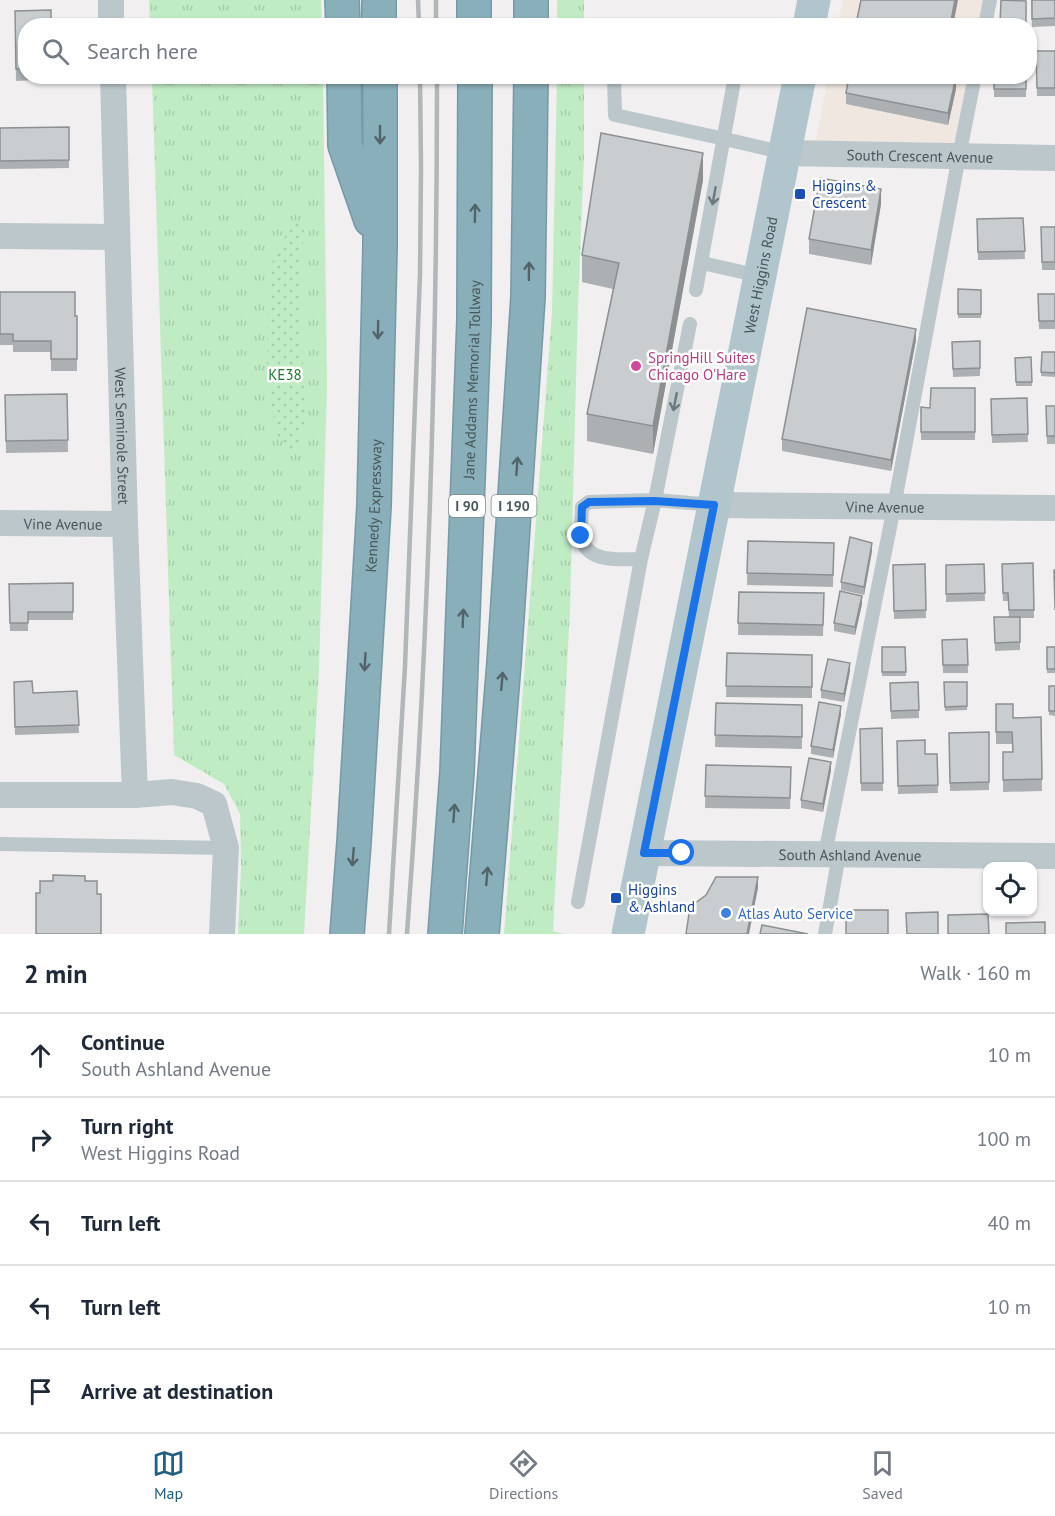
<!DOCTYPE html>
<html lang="en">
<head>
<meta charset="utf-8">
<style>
	:root { --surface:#fff; --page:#f2f2f3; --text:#1f2937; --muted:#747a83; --line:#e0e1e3; --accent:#22607e }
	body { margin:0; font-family:"PT Sans",sans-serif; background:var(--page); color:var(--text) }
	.controls { position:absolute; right:18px; bottom:18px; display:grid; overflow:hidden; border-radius:12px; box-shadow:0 2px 4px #0004 }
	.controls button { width:54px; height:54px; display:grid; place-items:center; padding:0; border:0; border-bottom:2px solid var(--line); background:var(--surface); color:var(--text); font:30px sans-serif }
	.stop { position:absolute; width:18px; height:18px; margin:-14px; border:4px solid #1a73e8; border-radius:50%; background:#fff }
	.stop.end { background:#1a73e8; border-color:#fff; box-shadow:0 2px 6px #0008 }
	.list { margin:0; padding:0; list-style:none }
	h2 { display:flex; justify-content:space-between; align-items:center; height:78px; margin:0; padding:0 24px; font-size:26px }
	h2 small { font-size:20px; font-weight:400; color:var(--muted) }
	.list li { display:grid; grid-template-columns:39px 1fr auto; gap:18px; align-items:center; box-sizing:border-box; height:84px; padding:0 24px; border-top:2px solid var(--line) }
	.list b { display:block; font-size:22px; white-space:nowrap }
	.list p { margin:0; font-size:20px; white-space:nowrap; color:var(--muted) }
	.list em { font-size:20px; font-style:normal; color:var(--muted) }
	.icon { flex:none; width:33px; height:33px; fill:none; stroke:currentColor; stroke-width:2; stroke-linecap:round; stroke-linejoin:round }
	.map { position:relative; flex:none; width:1055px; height:934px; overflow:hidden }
	.search { position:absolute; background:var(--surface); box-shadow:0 2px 4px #0004; left:18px; right:18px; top:18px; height:66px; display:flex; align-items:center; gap:15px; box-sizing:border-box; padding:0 21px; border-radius:24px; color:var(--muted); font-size:22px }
	.sheet { height:498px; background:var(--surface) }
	nav { display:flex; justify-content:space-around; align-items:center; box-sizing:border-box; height:84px; border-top:2px solid var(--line); background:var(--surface); font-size:16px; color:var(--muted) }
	nav a { display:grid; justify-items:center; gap:3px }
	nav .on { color:var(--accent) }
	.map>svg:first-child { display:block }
	.commercial { fill:#f0e7e0 }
	.grass { fill:url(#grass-tufts) }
	.garden { fill:url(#garden-dots) }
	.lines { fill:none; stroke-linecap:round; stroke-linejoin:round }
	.highway-casing { stroke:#759aa6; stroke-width:36 }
	.lane { stroke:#bbc7cb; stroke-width:14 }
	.street { stroke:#bbc7cb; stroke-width:26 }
	.primary { stroke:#b0c6cc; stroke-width:33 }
	.highway { stroke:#89afba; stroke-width:33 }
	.rail { stroke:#b1b6b8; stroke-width:4.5 }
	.wall { fill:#adb0b3 }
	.shaded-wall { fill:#8d9092 }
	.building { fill:#c9cdd0; stroke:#8d9092; stroke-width:1.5 }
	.oneway { stroke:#526469 }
	.oneway2 { stroke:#6a797d }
	.route { stroke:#1a73e8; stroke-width:8 }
	.transit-dot { fill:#1a4fb4; stroke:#fff; stroke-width:2 }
	.hotel-dot { fill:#d1479c; stroke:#fff; stroke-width:2 }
	.shop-dot { fill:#3f7fe0; stroke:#fff; stroke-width:2 }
	.labels { text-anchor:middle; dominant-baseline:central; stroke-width:5; stroke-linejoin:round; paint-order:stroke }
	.shield { fill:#fff; stroke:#7f898c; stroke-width:1.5 }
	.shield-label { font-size:14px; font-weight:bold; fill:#48575b }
	.street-label { font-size:15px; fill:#48575b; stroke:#fff }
	.transit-label { font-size:15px; fill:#164399; stroke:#fff; text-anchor:start }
	.hotel-label { font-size:15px; fill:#b23c85; stroke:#fff; text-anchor:start }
	.park-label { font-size:15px; fill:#1d7830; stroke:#fff }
	.shop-label { font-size:15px; fill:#366cbe; stroke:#fff; text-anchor:start }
</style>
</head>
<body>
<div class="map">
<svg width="1055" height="934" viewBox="0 0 1055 934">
	<defs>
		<pattern id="grass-tufts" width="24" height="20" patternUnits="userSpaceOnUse" patternTransform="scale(1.5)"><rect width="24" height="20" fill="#c0ecc4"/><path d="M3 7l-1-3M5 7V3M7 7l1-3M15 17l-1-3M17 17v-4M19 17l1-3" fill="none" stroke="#a6ccab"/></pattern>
		<pattern id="garden-dots" width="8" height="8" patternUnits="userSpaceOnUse" patternTransform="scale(1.5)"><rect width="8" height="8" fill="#c0ecc4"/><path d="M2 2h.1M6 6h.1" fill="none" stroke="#a6ccab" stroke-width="1.8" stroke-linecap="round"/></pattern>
	</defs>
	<rect width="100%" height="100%" fill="#f1efef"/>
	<path class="commercial" d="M843 0H994L989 25 838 26Z
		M828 77H979L963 159 812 160Z"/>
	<path class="grass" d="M149 0H321L322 25H150Z
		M557 0H584V25H557Z
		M152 77H323L327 385 319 670 304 934H238L241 868 240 814 224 784 174 755Z
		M557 77H584V155L578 306 570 610 553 931 564 934H504L552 313Z"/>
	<path class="garden" d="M292 221 304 226 300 291 305 419 299 450 290 452 276 433 267 375 268 313 272 264Z"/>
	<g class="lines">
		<defs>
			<g id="highway">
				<path d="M342 0 343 26"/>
				<path d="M379 0V26"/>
				<path d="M474 0V26"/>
				<path d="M531 0V26"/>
				<path d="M344 76 345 145 371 220"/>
				<path id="s7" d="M347 934 354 842 374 506 380 247V76"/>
				<path id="s8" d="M445 934 457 772 474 320 475 76"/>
				<path d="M482 934 504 663 528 297 531 76"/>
			</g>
		</defs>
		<use href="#highway" class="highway-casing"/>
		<path class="lane" d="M985 26 990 0
			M614 76 615 115 725 139 785 153
			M702 263 760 276
			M696 290 735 76
			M641 559C620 559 586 564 581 536 580 527 582 516 582 507L589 502 655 500 714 505
			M0 844 226 848
			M825 854 894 507 959 156 975 76
			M578 902 641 559 655 500 690 324
			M825 934 839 855"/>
		<g class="street">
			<path d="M111 0V26"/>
			<path id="s1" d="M113 76 125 524 135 795"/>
			<path id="s2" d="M785 153 1055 158"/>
			<path d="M0 236 117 237"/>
			<path id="s3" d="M714 505 1055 508"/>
			<path id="s4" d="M0 523 125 524"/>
			<path d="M0 795H135L172 792 197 796 214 804 226 848 222 934"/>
			<path id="s5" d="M644 853 1055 856"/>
		</g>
		<g class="primary">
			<path d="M809 26 814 0"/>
			<path id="s6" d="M628 934 800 76"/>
		</g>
		<use href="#highway" class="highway"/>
		<path class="rail" d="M418 0 419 26
			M436 0V26
			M389 934 405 666 420 274 421 168 420 76
			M407 934C428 649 437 362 437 76"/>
	</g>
	<path class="wall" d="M1001 0 1026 1V26H1000Z
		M1031 0H1055V26L1032 27Z
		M857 19 953 26H857Z
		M15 22 26 26V76H61V79L16 81Z
		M1036 51H1055V96H1037Z
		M994 76 1026 89V97H994Z
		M956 89 948 125 846 104V93Z
		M0 128 69 160V168L0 169Z
		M703 180 653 454 587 441V414L613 289 582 282V255Z
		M881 204 871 265 809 254V239Z
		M1023 218 1025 259 978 260 977 219Z
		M1041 227H1055V270H1042Z
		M958 289 981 290V318H958Z
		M0 292 77 316V371H51V352H13V345H0Z
		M1038 294H1055V329H1039Z
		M916 340 891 471 782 451V439Z
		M980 341V376L953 377 952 342Z
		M1042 352H1055V377L1041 376Z
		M1031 357 1032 386H1016L1015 358Z
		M975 388V440H921V432L930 408Z
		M67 394 68 452 6 453 5 395Z
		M1027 398 1028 442 992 443 991 399Z
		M1046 406H1055V444H1047Z
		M748 541 834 543 833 587 747 585Z
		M872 551 864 595 841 590V582Z
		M1033 563 1034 618H1020V650L995 651 994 617H1009L1008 601H1003L1002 564Z
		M925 564 926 618 894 619 893 565Z
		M984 564 985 601 946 602V565Z
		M73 583V620H28V631H10L9 584Z
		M739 592 824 593 823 636 738 635Z
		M862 604 855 635 834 631V623Z
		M967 639 968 673H943L942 640Z
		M882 647H905L906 676H882Z
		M1047 647H1055V673H1047Z
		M727 653 812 655V698L726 697Z
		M850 671 844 702 821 698V690Z
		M14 682 33 693 77 691 79 733 15 735Z
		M918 682 919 718 891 719 890 683Z
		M944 682H967V710L945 711Z
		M1049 686H1055V716L1049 715Z
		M716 703 802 705V749L715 747Z
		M996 704 1013 718 1041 717 1042 791 1003 792V752H1013L1012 744H996Z
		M841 714 833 758 811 754V746Z
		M882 728 883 791H861L860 729Z
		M989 732V790L950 791 949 733Z
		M897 741 925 754H937L938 793 898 794Z
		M706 765 791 767 790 809 705 808Z
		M831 770 823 812 801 808V800Z"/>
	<path class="shaded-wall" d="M955 0H958L953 26H950Z
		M956 77V89L948 125V113Z
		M703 153V180L653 454V426Z
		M881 189V204L871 265V250Z
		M916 329V340L891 471V460Z
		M872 543V551L864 595V587Z
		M862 596V604L855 635V627Z
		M850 663V671L844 702V694Z
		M841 706V714L833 758V750Z
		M831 762V770L823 812V804Z
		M758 877V888L749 934H747Z"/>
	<path class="building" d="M861 0H955L950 26H894L857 19Z
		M1001 0 1026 1V24L1000 23Z
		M1032 0H1055V18L1032 19Z
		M51 10V26H26V69H16L15 11Z
		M860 21 880 26H859Z
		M1036 51H1055V88H1037Z
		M849 76H953L956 77 948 113 846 93Z
		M994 76H1026V89H994Z
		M69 127V160L0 161V128Z
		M601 133 703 153 653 426 587 414 619 263 582 255Z
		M820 178 881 189 871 250 809 239Z
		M1023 218 1025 251 978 252 977 219Z
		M1041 227H1055V262H1042Z
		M958 289 981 290V314H958Z
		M0 292H75V316H77V359H51V341H13V334H0Z
		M1038 294H1055V321H1039Z
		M807 308 916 329 891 460 782 439Z
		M980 341V368L953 369 952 342Z
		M1042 352H1055V373L1041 372Z
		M1031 357 1032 382H1016L1015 358Z
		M931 388H975V432H921V407L930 408Z
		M67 394 68 440 6 441 5 395Z
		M1027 398 1028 434 992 435 991 399Z
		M1046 406H1055V436H1047Z
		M850 537 872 543 864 587 841 582Z
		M748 541 834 543 833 575 747 573Z
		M1033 563 1034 610H1009L1008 593H1003L1002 564Z
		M925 564 926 610 894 611 893 565Z
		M984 564 985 593 946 594V565Z
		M1054 570H1055V610Z
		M73 583V612H28V623H10L9 584Z
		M840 591 862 596 855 627 834 623Z
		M739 592 824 593 823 625 738 623Z
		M994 617H1020V642L995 643Z
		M967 639 968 665H943L942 640Z
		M882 647H905L906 672H882Z
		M1047 647H1055V669H1047Z
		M727 653 812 655V687L726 686Z
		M828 659 850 663 844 694 821 690Z
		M32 681 33 693 77 691 79 725 15 727 14 682Z
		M918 682 919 710 891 711 890 683Z
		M944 682H967V706L945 707Z
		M1049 686H1055V711H1049Z
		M819 702 841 706 833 750 811 746Z
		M716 703 802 705V737L715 735Z
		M996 704H1013V718L1041 717 1042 779 1003 780V752H1013L1012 732H996Z
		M882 728 883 783H861L860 729Z
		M989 732V782L950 783 949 733Z
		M925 740V754H937L938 785 898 786 897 741Z
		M809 758 831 762 823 804 801 800Z
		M706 765 791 767 790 798 705 796Z
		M53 875 85 876V881H97V894H101V934H36V893H40V881H53Z
		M716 877H758L747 934H686L690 907 706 895Z
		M846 910H888V934H846Z
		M938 912V934H907L906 913Z
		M988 914 989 934H948V915Z
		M1045 922V934H1006V923Z
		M762 925 808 934H760Z"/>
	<defs><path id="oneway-shaft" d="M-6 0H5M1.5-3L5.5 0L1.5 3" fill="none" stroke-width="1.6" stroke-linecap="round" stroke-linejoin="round" transform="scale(1.5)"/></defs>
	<g class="oneway">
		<use href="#oneway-shaft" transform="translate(380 135) rotate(90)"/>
		<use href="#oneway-shaft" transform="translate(475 213) rotate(-89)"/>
		<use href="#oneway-shaft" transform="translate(529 271) rotate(-89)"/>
		<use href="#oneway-shaft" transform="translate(378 330) rotate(91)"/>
		<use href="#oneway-shaft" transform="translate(517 466) rotate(-86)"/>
		<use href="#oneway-shaft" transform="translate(463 618) rotate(-88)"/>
		<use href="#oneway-shaft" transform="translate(365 662) rotate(93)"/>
		<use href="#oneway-shaft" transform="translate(502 681) rotate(-85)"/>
		<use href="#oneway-shaft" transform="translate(454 813) rotate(-86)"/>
		<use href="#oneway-shaft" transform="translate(353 857) rotate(95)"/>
		<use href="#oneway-shaft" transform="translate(487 876) rotate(-85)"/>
	</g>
	<g class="oneway2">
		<use href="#oneway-shaft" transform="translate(714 196) rotate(100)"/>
		<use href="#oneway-shaft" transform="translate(675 402) rotate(101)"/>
	</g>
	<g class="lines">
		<path class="route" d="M581 536 582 507 589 502 655 501 714 505 644 853H682"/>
	</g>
	<g class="transit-dot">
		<rect x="794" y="188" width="12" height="12" rx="3"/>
		<rect x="610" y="892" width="12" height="12" rx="3"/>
	</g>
	<circle class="hotel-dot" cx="636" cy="366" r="6"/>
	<circle class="shop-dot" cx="726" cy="913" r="6"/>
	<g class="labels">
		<g class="shield">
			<rect x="449" y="495" width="36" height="22" rx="4.5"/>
			<rect x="491.5" y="495" width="45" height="22" rx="4.5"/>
		</g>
		<g class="shield-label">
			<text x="467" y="506">I 90</text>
			<text x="514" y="506">I 190</text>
		</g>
		<g class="street-label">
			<text stroke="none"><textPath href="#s2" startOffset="135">South Crescent Avenue</textPath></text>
			<text stroke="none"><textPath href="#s6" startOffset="672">West Higgins Road</textPath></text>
			<text stroke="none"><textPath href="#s8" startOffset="555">Jane Addams Memorial Tollway</textPath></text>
			<text stroke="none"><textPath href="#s1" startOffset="360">West Seminole Street</textPath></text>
			<text stroke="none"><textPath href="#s7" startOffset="429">Kennedy Expressway</textPath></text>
			<text stroke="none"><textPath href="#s3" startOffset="171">Vine Avenue</textPath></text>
			<text stroke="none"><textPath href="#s4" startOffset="63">Vine Avenue</textPath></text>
			<text stroke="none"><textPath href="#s5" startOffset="206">South Ashland Avenue</textPath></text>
		</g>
		<g class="transit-label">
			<text x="812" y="185">Higgins &amp;<tspan x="812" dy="17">Crescent</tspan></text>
			<text x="628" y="889">Higgins<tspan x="628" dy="17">&amp; Ashland</tspan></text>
		</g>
		<g class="hotel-label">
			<text x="648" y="357">SpringHill Suites<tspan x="648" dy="17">Chicago O'Hare</tspan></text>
		</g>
		<g class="park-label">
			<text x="285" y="374">KE38</text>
		</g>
		<g class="shop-label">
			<text x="738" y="913">Atlas Auto Service</text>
		</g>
	</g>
</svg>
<div class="controls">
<button><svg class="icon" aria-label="locate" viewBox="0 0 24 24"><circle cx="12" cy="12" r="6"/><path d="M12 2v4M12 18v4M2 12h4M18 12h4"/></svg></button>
</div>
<div class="stop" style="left:682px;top:853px"></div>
<div class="stop end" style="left:581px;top:536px"></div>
<div class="search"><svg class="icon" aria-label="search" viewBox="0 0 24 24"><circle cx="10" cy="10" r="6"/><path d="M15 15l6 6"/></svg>Search here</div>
</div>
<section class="sheet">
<h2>2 min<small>Walk · 160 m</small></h2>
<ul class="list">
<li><svg class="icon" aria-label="ahead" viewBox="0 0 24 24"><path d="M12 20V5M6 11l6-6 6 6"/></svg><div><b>Continue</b><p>South Ashland Avenue</p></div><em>10 m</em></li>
<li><svg class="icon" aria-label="right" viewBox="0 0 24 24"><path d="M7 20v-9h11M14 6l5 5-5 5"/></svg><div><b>Turn right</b><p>West Higgins Road</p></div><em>100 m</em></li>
<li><svg class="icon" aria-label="left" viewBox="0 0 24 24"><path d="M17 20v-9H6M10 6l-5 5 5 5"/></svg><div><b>Turn left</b></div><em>40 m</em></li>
<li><svg class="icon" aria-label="left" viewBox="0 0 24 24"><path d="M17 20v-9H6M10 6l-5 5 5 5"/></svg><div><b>Turn left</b></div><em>10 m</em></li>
<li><svg class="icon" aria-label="arrive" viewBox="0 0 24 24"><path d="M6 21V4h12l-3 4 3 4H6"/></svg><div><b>Arrive at destination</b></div></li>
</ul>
</section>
<nav>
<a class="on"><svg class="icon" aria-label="map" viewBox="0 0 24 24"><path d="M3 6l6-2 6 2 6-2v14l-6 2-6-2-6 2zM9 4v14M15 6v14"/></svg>Map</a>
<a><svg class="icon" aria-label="directions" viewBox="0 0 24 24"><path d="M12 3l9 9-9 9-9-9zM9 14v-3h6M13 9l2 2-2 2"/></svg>Directions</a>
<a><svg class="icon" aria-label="saved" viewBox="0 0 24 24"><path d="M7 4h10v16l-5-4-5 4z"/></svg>Saved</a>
</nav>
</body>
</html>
